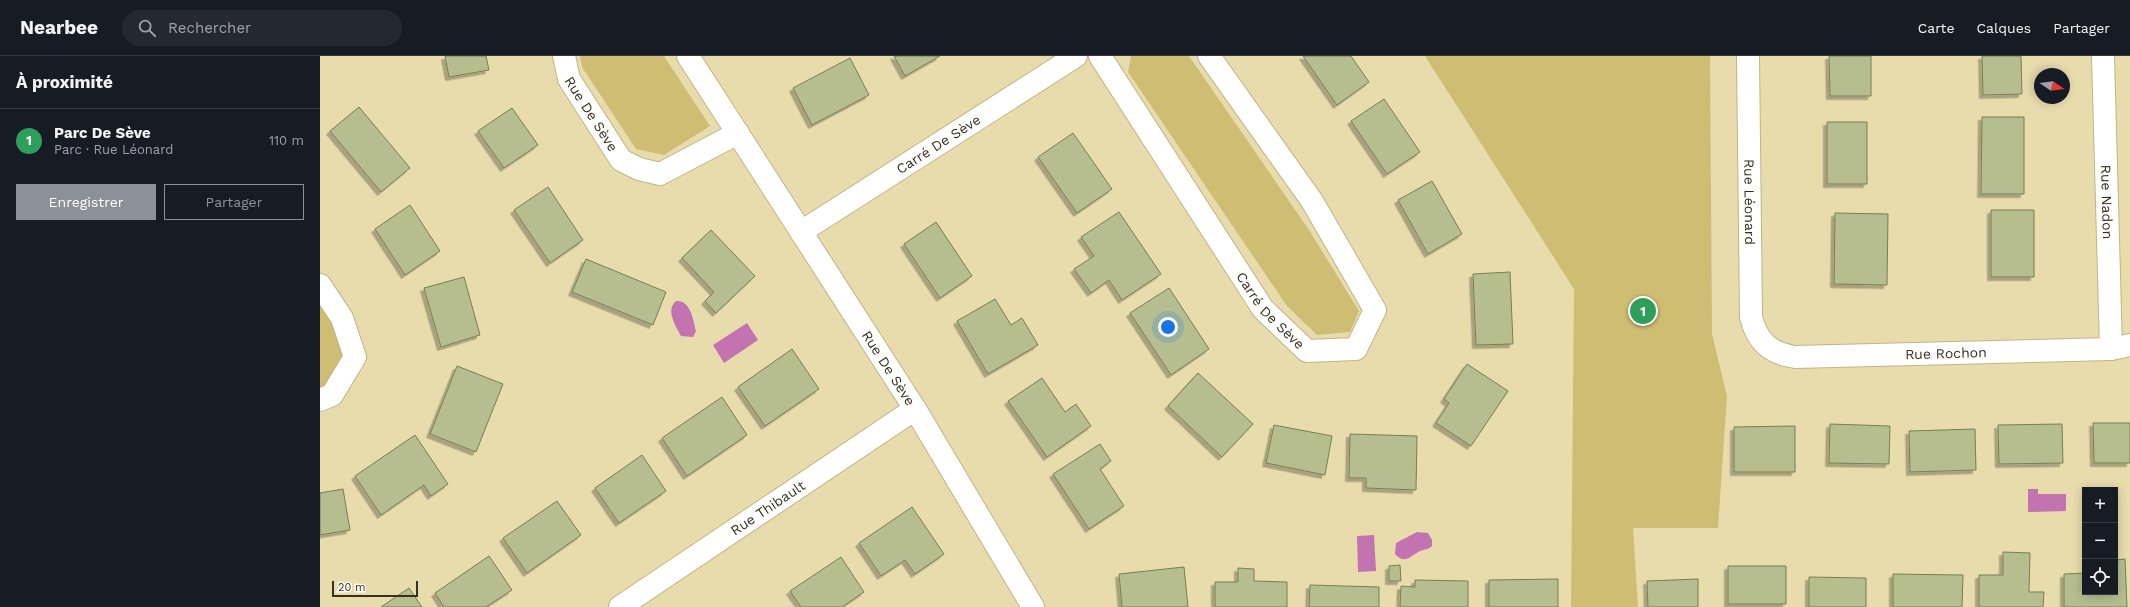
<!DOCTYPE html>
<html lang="fr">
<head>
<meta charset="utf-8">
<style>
	:root { --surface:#171b24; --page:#242831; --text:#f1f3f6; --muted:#9ea1a6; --line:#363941; --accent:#8c9099 }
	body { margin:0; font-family:"Work Sans",sans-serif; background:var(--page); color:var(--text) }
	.controls { position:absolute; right:12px; bottom:12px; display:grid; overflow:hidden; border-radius:0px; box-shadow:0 2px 10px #0003 }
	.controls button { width:36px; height:36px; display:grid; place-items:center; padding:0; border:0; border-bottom:1px solid var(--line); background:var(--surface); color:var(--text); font:20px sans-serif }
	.compass { position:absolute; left:1714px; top:12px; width:36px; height:36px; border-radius:50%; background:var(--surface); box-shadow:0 2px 10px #0003; rotate:103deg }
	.scale { position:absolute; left:12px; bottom:10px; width:86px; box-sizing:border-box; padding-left:4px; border:2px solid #35311e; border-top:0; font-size:11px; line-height:14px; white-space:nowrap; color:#35311e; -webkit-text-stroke:3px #fffdf3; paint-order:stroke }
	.you { position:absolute; left:848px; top:271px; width:14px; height:14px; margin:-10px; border:3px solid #fff; border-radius:50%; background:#1a73e8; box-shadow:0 0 0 6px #1a73e833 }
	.badge { display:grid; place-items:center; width:26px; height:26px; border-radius:50%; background:var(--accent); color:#fff; font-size:13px; font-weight:700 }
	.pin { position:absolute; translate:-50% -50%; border:2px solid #fff; box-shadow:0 1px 4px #0006 }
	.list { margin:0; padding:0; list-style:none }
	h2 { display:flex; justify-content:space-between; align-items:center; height:52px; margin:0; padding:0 16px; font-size:17px }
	h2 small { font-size:13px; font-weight:400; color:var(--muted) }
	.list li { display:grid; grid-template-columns:26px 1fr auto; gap:12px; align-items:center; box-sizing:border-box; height:64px; padding:0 16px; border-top:1px solid var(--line) }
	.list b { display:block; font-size:15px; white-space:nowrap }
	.list p { margin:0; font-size:13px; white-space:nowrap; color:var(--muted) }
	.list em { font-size:13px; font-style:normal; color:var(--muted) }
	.actions { display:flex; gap:8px; padding:12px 16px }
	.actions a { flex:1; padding:9px 0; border:1px solid var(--accent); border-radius:0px; text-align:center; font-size:14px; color:var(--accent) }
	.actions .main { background:var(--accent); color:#fff }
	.icon { flex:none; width:22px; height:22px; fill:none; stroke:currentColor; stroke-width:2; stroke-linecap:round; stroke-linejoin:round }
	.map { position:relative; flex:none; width:1810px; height:551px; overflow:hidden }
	header { display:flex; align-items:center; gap:24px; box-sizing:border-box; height:56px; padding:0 20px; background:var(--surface); border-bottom:1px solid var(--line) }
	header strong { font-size:19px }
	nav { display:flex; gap:22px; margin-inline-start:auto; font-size:14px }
	.search { width:280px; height:36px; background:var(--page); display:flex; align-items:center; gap:10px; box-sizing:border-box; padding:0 14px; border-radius:22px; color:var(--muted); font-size:15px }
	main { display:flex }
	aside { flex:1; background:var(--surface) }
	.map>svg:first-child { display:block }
	.green { fill:#cfbd73 }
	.water { fill:#c273b0 }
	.building { fill:#b6be90; stroke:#777e53; filter:url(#shadow) }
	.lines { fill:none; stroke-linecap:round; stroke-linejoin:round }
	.minor-casing { stroke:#c0b587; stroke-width:24 }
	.minor { stroke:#fff; stroke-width:22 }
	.labels { text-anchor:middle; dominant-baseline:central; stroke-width:3; stroke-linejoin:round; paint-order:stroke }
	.street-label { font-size:14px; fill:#35311e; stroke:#fffdf3 }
</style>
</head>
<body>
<header>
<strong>Nearbee</strong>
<div class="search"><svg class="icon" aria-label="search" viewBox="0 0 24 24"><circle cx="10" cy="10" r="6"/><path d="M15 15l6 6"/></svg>Rechercher</div>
<nav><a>Carte</a><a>Calques</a><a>Partager</a></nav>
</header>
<main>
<aside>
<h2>À proximité<small></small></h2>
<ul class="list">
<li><span class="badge" style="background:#2e9e5b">1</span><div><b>Parc De Sève</b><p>Parc · Rue Léonard</p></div><em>110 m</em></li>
</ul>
<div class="actions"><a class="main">Enregistrer</a><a>Partager</a></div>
</aside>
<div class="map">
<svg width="1810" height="551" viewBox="0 0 1810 551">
	<defs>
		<filter id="shadow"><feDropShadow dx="-3.5" dy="3.5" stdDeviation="0" flood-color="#0004"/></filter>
	</defs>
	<rect width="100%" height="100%" fill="#e8dcad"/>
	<path class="green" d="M260 0H344L390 70 344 99 316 93 262 11Z
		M811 0H869L989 174 1039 255 1030 276 997 279 967 250 808 16Z
		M1105 0H1390L1392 278 1407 340 1398 472H1313L1318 551H1251L1254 233Z
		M0 229 35 301 0 344Z"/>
	<path class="water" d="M356 245C371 244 373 264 376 275L373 281 361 280C356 271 345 254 356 245Z
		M427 267 438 284 404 307 393 289Z
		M1708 433H1718V438H1746V455L1708 456Z
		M1097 476 1108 477 1112 484V490C1108 494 1105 493 1100 495 1090 500 1085 509 1075 498L1076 487Z
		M1054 479 1056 515 1038 516 1037 480Z"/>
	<path class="building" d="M125 0H166L169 14 129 21Z
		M574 0H620L585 20Z
		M983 0H1031L1049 26 1017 49Z
		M1509 0H1551V40H1510Z
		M1662 0H1701L1702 38 1663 39Z
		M530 2 549 39 492 69 473 32Z
		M1064 43 1100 96 1067 118 1031 65Z
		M39 51 90 112 61 136 10 75Z
		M192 52 218 89 184 112 158 75Z
		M1662 61H1704V138H1661Z
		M1507 66H1547V128H1507Z
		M753 77 792 133 757 157 718 101Z
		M1112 125 1142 178 1108 198 1078 144Z
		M228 131 263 184 230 207 194 154Z
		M90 149 120 195 85 219 55 173Z
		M1671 154H1714V221H1671Z
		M799 156 841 218 802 244 789 224 771 237 754 213 774 200 761 181Z
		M1515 157 1568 158 1567 229 1514 228Z
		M616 166 652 220 620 242 584 188Z
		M391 174 435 220 396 257 385 245 394 236 362 202Z
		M266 203 346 236 333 269 252 236Z
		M1190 216 1193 288 1156 289 1153 218Z
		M144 221 160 279 121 291 104 232Z
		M849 232 889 293 851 319 810 257Z
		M675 243 691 269 702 262 718 289 668 318 637 265Z
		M472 293 499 333 445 370 418 331Z
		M1147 308 1188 335 1151 390 1116 367 1129 347 1124 343Z
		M137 310 183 328 156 396 110 378Z
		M878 317 933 368 902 401 848 350Z
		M722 322 745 356 756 348 771 370 727 401 688 345Z
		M402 341 427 379 367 420 342 382Z
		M1773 367H1810V407H1774Z
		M1510 368 1570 370 1569 408 1509 407Z
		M1742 368 1743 407 1679 408 1678 369Z
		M954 369 1012 380 1005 419 946 407Z
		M1475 370V416H1414V371Z
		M1655 373 1656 414 1590 416 1589 375Z
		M1030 378 1097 380 1096 434 1046 432V422H1029Z
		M95 379 128 428 111 440 104 429 61 459 35 420Z
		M780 388 791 405 780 413 804 450 769 473 733 418Z
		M322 399 346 435 299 467 275 432Z
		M23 433 30 474 0 479V437Z
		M237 445 261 479 207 517 183 482Z
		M592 451 624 498 595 518 585 504 561 520 539 487Z
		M1683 496 1710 497 1709 536H1724L1723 551H1659V519H1683Z
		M169 500 192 534 166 551H124L115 537Z
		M521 501 544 536 522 551H481L470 535Z
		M1805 503 1807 551H1744V518L1765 517V536H1795V504Z
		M1080 509 1081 525H1069V510Z
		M1408 510H1466V548H1408Z
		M864 511 868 551H802L799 518Z
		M918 512 934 513V525L967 526V551H895V526H918Z
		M1573 518 1643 519 1642 551H1573Z
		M1489 521 1546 522V551H1489Z
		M1238 523V551H1169V524Z
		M1378 523V551H1328L1327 525Z
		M1095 524 1148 525V551H1080L1081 530 1095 531Z
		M990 529 1059 531V551H989Z
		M89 532 102 551H61Z"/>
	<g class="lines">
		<defs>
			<g id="minor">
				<path id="s1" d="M244 0 249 23 301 104 319 113 340 118 418 77"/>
				<path id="s2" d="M368 0 595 353 713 551"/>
				<path id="s3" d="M780 0 943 253 987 295 1036 293 1055 254 992 145 889 0"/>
				<path id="s4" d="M1428 0 1431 261C1437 285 1449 297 1475 301L1791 293 1810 289"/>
				<path id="s5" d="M1783 0 1791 293"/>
				<path id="s6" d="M481 176 756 0"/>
				<path d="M0 229 22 262 35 301 12 339 0 344"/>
				<path id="s7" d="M300 551 595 353"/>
			</g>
		</defs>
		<use href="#minor" class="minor-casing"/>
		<use href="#minor" class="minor"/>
	</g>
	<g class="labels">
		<g class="street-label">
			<text stroke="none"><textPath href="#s1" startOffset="65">Rue De Sève</textPath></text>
			<text stroke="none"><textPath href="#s6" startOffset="163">Carré De Sève</textPath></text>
			<text stroke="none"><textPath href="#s4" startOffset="146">Rue Léonard</textPath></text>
			<text stroke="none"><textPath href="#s5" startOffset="146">Rue Nadon</textPath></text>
			<text stroke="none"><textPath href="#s3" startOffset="307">Carré De Sève</textPath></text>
			<text stroke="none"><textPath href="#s4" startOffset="476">Rue Rochon</textPath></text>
			<text stroke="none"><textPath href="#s2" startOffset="371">Rue De Sève</textPath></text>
			<text stroke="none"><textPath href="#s7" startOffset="178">Rue Thibault</textPath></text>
		</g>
	</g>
</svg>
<div class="controls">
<button>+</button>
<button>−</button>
<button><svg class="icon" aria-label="locate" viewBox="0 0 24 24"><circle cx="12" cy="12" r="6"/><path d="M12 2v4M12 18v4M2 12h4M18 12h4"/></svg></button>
</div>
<svg class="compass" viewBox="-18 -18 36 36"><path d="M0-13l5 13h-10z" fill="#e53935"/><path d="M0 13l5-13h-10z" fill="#9ea1a6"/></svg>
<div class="scale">20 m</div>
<div class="you"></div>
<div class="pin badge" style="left:1323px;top:255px;background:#2e9e5b">1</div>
</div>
</main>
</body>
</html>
